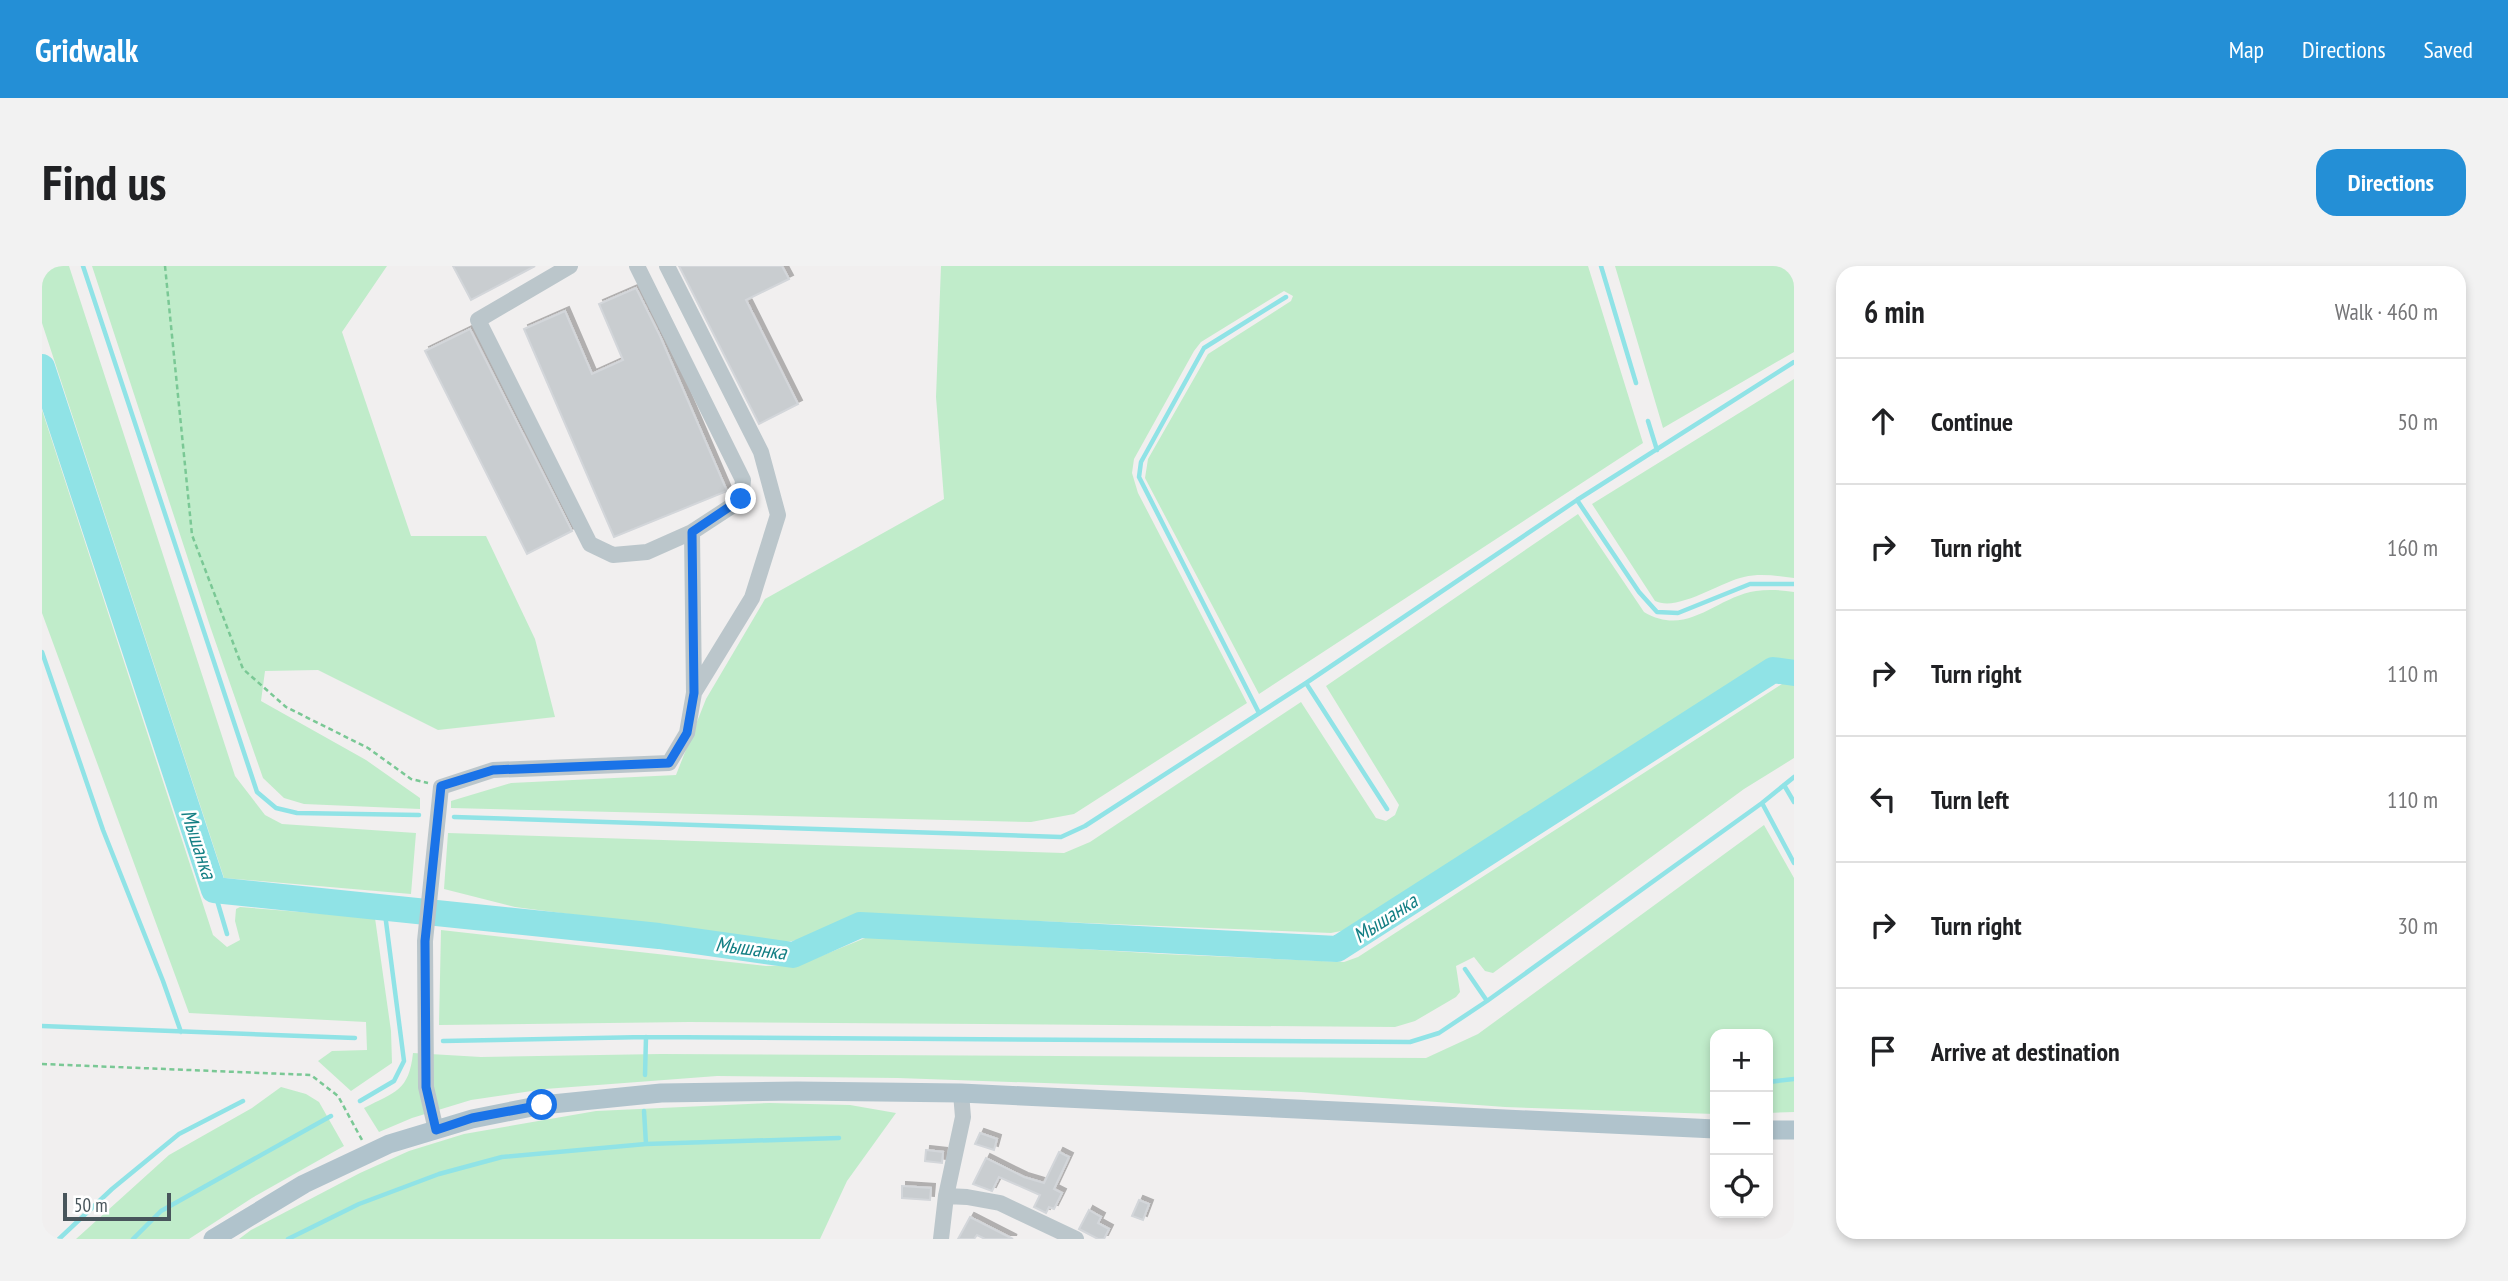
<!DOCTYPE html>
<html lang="en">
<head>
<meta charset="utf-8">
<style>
	:root { --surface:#fff; --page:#f2f2f2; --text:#202124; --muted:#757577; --line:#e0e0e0; --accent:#248fd6 }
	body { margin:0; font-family:"PT Sans Narrow",sans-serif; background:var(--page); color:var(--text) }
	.controls { position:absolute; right:21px; bottom:21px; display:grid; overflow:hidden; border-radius:14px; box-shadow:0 4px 10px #0003 }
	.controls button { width:63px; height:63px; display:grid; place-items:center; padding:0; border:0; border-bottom:2px solid var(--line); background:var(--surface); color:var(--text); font:35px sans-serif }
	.scale { position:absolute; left:21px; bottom:18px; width:108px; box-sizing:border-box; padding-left:7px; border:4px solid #48555b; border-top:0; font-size:19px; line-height:24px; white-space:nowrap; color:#48555b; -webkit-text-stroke:5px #fff; paint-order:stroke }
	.stop { position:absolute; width:21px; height:21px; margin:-16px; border:5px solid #1a73e8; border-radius:50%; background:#fff }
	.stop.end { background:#1a73e8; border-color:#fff; box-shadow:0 2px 7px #0008 }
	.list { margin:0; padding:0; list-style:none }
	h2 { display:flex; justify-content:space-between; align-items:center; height:91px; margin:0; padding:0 28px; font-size:30px }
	h2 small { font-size:23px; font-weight:400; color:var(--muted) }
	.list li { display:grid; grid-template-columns:46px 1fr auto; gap:21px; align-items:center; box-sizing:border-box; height:126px; padding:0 28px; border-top:2px solid var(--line) }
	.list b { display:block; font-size:26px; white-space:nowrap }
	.list em { font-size:23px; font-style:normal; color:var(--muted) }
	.icon { flex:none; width:38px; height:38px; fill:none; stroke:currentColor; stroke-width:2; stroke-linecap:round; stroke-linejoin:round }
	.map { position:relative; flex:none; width:1752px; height:973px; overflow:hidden; border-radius:21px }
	header { display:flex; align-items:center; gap:42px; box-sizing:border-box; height:98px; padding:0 35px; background:var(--accent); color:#fff }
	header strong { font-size:33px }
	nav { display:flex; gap:38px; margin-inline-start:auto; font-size:24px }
	.intro { display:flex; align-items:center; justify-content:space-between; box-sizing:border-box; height:168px; padding:0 42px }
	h1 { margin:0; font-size:49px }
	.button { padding:18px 32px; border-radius:21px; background:var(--accent); color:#fff; font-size:24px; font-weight:700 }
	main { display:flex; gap:42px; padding:0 42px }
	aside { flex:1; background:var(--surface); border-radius:21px; box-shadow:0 4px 10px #0003 }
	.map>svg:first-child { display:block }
	.green { fill:#c0ecca }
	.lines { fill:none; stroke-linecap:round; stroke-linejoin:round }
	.stream { stroke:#90e3e6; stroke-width:4.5 }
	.river { stroke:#90e3e6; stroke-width:26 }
	.building { fill:#c9cdd0; stroke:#d3d6da; stroke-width:2; filter:url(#shadow) }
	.path { stroke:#7ac895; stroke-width:2.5; stroke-dasharray:5 3.5; stroke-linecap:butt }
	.minor { stroke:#bbc6cb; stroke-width:16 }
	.major { stroke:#b0c3cc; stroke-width:19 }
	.route { stroke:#1a73e8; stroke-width:9 }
	.labels { text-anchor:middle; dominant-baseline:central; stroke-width:5; stroke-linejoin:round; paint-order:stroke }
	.water-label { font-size:21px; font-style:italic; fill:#147f84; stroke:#fff }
</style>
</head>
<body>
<header>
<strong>Gridwalk</strong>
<nav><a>Map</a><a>Directions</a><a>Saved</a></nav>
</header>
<div class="intro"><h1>Find us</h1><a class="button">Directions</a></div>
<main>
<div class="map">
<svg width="1752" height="973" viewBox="0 0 1752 973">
	<defs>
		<filter id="shadow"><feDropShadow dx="4" dy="-4" stdDeviation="0" flood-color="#0004"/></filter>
	</defs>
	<rect width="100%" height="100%" fill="#f1efef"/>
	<path class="green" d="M0 0H27L193 510 223 549 240 558 374 567 369 628 182 612 0 57Z
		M50 0H345L300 66 369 270H444L493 373 513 451 396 464 276 404 223 405 219 435 324 494 378 532V543L262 538 242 532 221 512 169 363Z
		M899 0H1546L1601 177 1217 428 1103 212 1106 193 1166 88 1249 35 1251 30 1242 25 1159 76 1152 85 1092 193 1090 207 1096 227 1205 437 1032 548 989 556 409 542V535L469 517 634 509 664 433 723 333 902 233 894 131Z
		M1573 0H1752V86L1621 162Z
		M1752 113V312C1736 310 1718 307 1702 311 1678 316 1636 346 1613 335L1550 238Z
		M0 144 171 669 185 681 198 674 193 655 194 643 198 641 333 652 349 765 350 797 309 825 276 795 290 785 325 784 324 756 147 747 0 347Z
		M1536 248 1602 346C1646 372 1673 331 1714 325 1726 323 1740 324 1752 326V398L1741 396 1717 399 1309 663 1289 667 820 648C792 657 771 674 742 676L473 641 402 623 406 567 1022 587 1048 576 1259 436 1334 552 1344 555 1353 549 1357 539 1284 420Z
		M1749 417 1752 419V492L1702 523 1451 707 1443 705 1432 691 1414 700 1418 726 1414 731 1373 755 1353 761 647 756 397 759 399 664 724 700 757 699 828 670 1121 688 1302 696 1316 691 1740 418Z
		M1722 559 1752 612V846L1726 847V768H1673V848L1463 841 1259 826 856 812 675 810 503 823 429 834 370 852 337 866 322 842C353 826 367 825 371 787L439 791 619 788 1384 792 1436 768Z
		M239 821 264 828 277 836 302 880 210 932 147 973H34L127 889 210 842Z
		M728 837 808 839 854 847 805 915 778 973H197L209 964 318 907 367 885 422 868 554 845Z"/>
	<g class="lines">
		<path class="stream" d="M41 0 215 526 234 542 255 547 377 549
			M1559 0 1594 117
			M1606 155 1615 184
			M1535 234 1597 326 1615 346 1636 347 1708 318H1752
			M0 386 61 564 121 715 139 766
			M1264 417 1345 543
			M1217 447 1097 211 1099 196 1162 82 1244 31
			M1742 519 1752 536
			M1720 537 1752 597
			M412 551 1019 571 1043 560 1264 417 1535 234 1752 96
			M172 624 185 668
			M1423 703 1445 735
			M0 760 313 772
			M401 775 604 771 1368 776 1397 767 1445 735 1720 537 1752 511
			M603 809 604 771
			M1726 816 1752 813
			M318 835 352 815 362 795 342 640
			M602 845 604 878
			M17 973 70 923 137 868 201 835
			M91 973 119 945 289 850
			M246 973 317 938 397 908 460 891 604 878 797 872"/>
		<path class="river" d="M0 101 172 624 617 670 751 689 818 659 1295 683 1731 404 1752 407"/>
	</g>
	<path class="building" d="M411 0H493L429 34Z
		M637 0H740L747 13 704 34 756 138 717 158Z
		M594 22 618 70 685 225 572 271 482 63 523 45 550 108 581 94 557 38Z
		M428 63 530 265 485 288 383 85Z
		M938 867 955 873 952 884 933 878Z
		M884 884 901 886 900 897 883 895Z
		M1017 886 1027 891 1012 923 1020 927 1012 943 1007 941 1004 947 992 941 998 929 957 911 950 925 931 918 944 892 982 911 1002 917Z
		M860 920 889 922 888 934 860 932Z
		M1097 934 1107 938 1101 954 1090 950Z
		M1047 944 1059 951 1056 957 1067 963 1062 973H1056L1037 963Z
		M928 951 971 973H943L935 969 932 973H916Z"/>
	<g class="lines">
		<path class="path" d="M123 0 150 269 201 403 244 441 326 482 369 513 386 517
			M0 798 269 809 296 830 320 874"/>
		<path class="minor" d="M528 0 436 54 548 278 571 289 605 286 650 266
			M625 0 719 186 736 249 710 332 653 425
			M394 864 384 821 383 675 399 521 451 504 627 497 645 467 652 427 650 266 699 234 701 214 595 0
			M904 930 925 931 958 937 1034 973
			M899 973 904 930 921 851 919 827"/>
		<path class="major" d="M1726 864H1752
			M171 973 262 918 347 878 430 853 500 839 619 827 755 825 919 827 1673 863"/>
	</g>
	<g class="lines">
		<path class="route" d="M500 839 430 852 394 864 384 821 383 675 399 520 451 504 627 497 645 467 652 427 650 266 699 233"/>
	</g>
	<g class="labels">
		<g class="water-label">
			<text transform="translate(157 578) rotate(72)">Мышанка</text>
			<text transform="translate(1343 652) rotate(-33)">Мышанка</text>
			<text transform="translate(709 682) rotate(7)">Мышанка</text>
		</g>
	</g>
</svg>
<div class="controls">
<button>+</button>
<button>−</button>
<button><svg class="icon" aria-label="locate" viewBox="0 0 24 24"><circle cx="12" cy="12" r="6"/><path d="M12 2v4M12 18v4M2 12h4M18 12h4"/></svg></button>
</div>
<div class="scale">50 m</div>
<div class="stop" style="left:500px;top:839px"></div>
<div class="stop end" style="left:699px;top:233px"></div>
</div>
<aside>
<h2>6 min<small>Walk · 460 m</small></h2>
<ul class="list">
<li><svg class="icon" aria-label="ahead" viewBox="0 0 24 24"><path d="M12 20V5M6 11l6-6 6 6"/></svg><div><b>Continue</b></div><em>50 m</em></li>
<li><svg class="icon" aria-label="right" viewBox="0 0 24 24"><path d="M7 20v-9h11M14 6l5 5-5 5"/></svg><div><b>Turn right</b></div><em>160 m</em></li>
<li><svg class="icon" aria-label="right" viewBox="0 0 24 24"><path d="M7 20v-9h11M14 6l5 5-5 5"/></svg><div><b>Turn right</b></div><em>110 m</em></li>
<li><svg class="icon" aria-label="left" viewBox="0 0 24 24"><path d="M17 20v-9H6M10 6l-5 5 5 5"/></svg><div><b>Turn left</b></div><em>110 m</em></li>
<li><svg class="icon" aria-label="right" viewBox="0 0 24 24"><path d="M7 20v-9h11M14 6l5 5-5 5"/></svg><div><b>Turn right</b></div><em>30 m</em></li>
<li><svg class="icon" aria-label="arrive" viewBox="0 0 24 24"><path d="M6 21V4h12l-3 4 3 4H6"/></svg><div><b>Arrive at destination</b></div></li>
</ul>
</aside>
</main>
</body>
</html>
